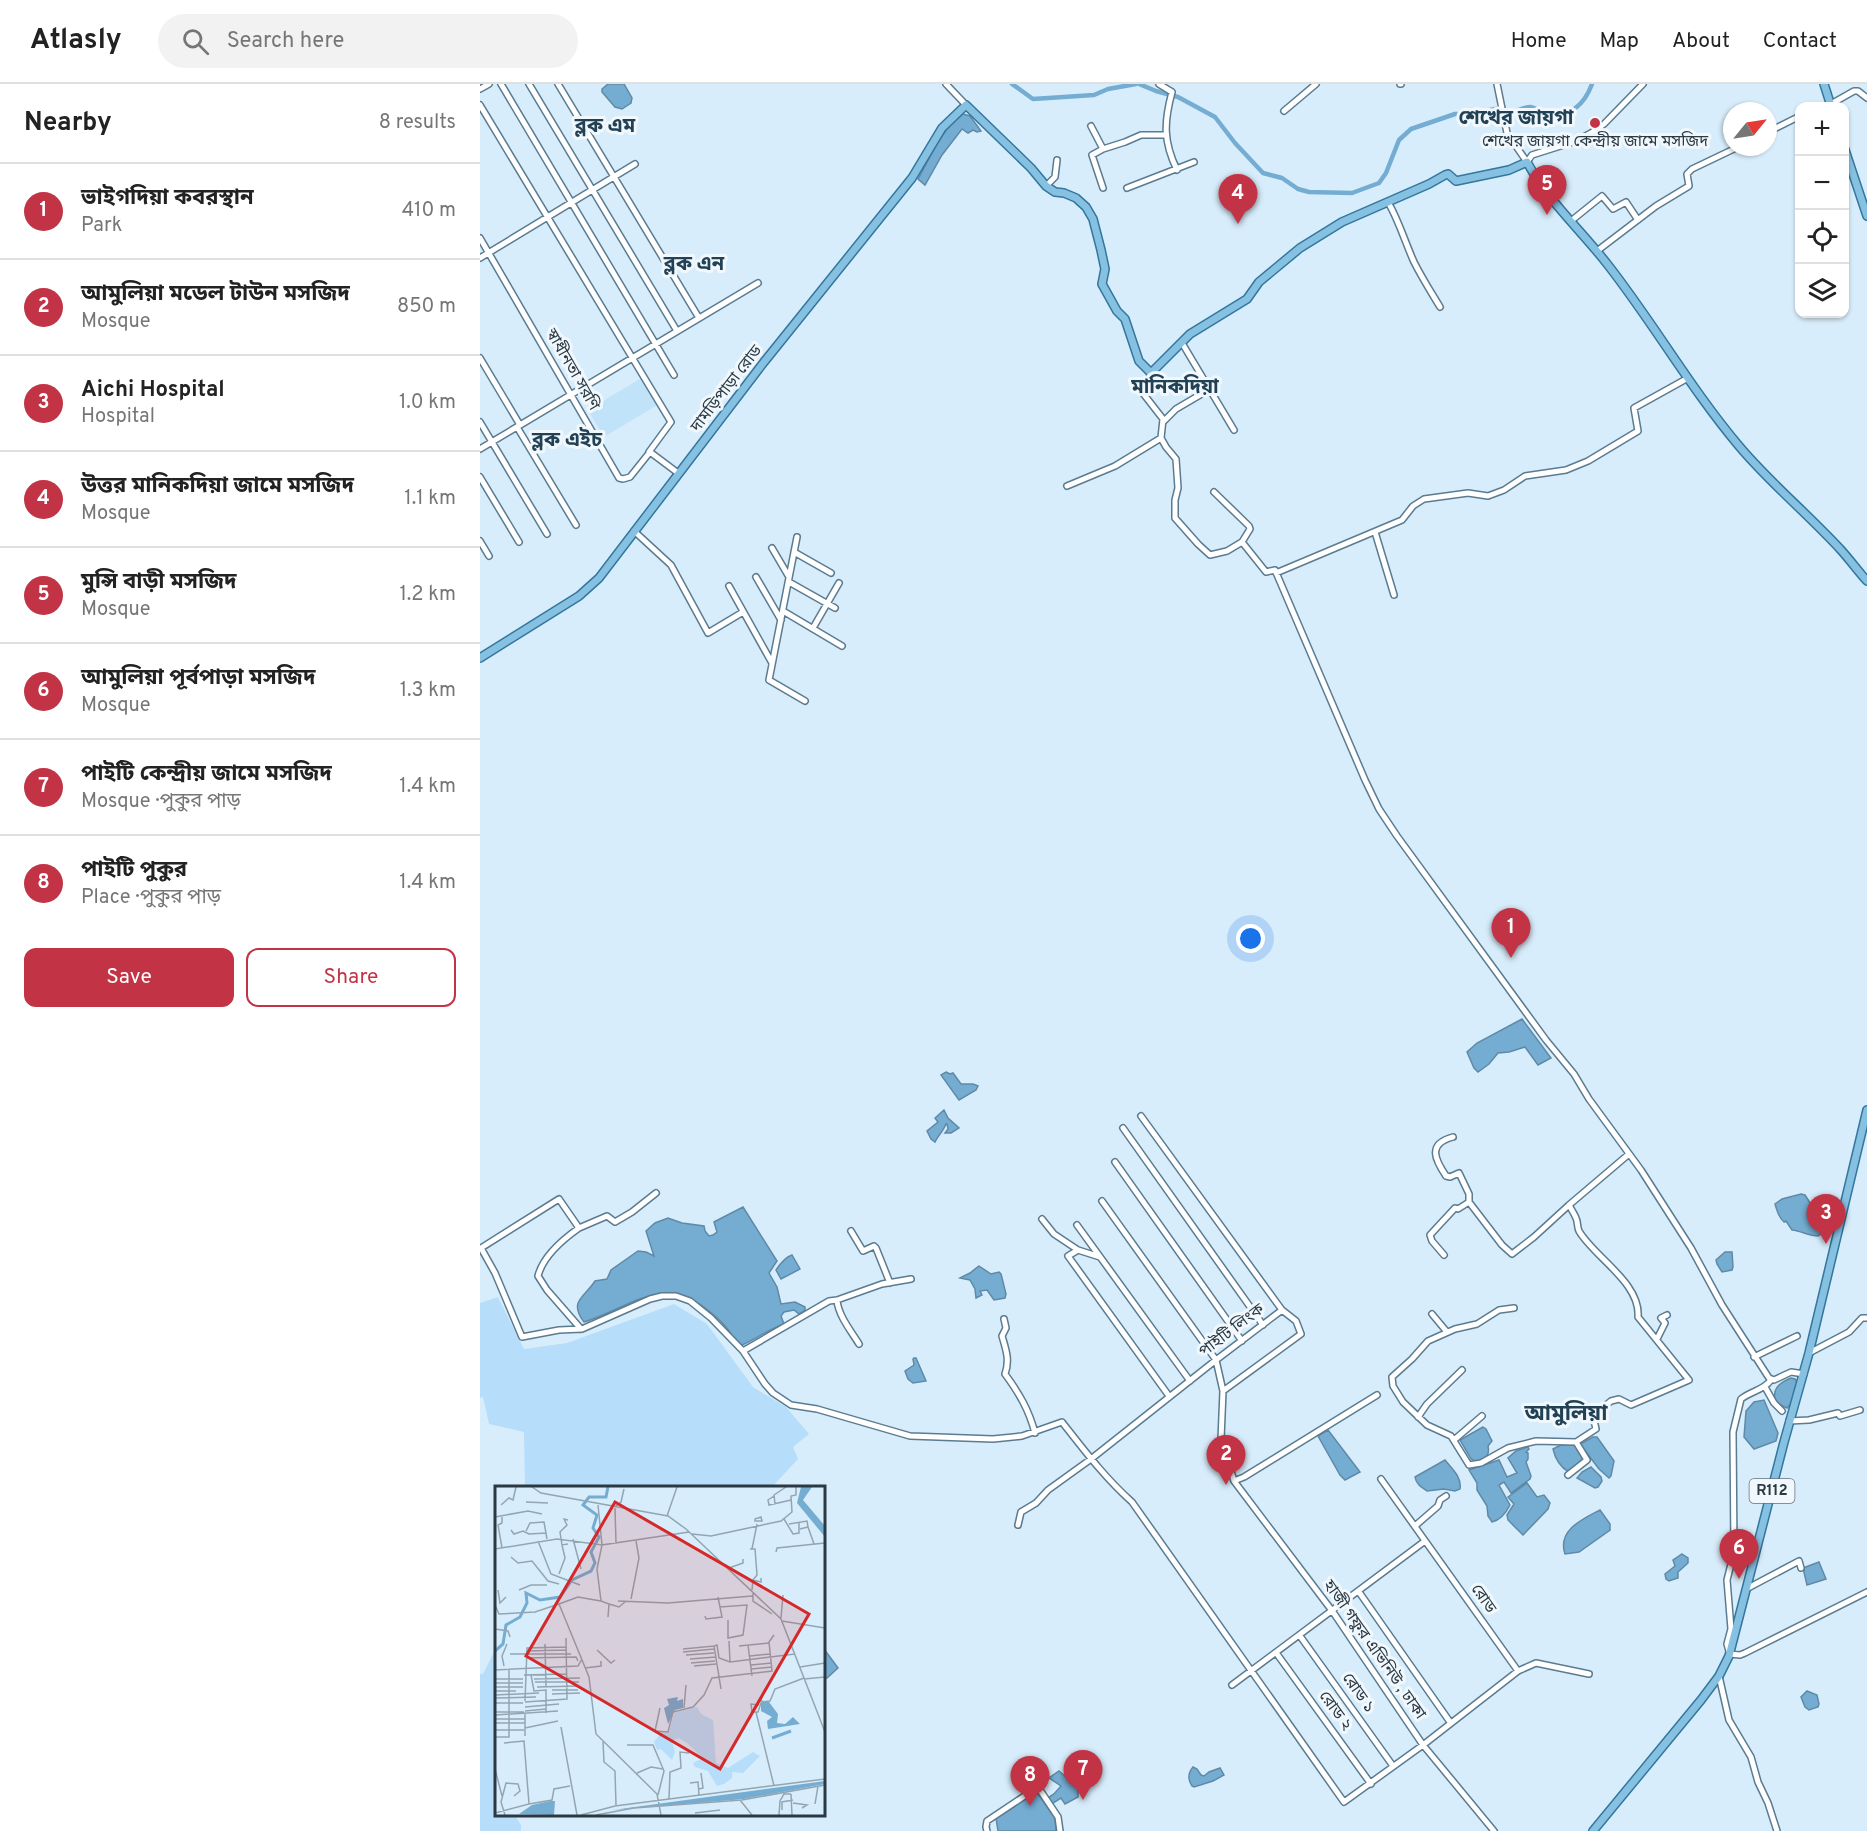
<!DOCTYPE html>
<html lang="en">
<head>
<meta charset="utf-8">
<style>
	:root { --surface:#fff; --page:#f2f2f2; --text:#222; --muted:#767676; --line:#e0e0e0; --accent:#c33346 }
	body { margin:0; font-family:Overpass,"Noto Sans Bengali",sans-serif; background:var(--page); color:var(--text) }
	.controls { position:absolute; right:18px; top:18px; display:grid; overflow:hidden; border-radius:12px; box-shadow:0 2px 4px #0004 }
	.controls button { width:54px; height:54px; display:grid; place-items:center; padding:0; border:0; border-bottom:2px solid var(--line); background:var(--surface); color:var(--text); font:30px sans-serif }
	.compass { position:absolute; left:1243px; top:18px; width:54px; height:54px; border-radius:50%; background:var(--surface); box-shadow:0 2px 4px #0004; rotate:60deg }
	.you { position:absolute; left:771px; top:855px; width:21px; height:21px; margin:-15px; border:4px solid #fff; border-radius:50%; background:#1a73e8; box-shadow:0 0 0 9px #1a73e833 }
	.badge { display:grid; place-items:center; width:39px; height:39px; border-radius:50%; background:var(--accent); color:#fff; font-size:20px; font-weight:700 }
	.pin { position:absolute; translate:-50% -50px; filter:drop-shadow(0 2px 3px #0008) }
	.pin::after { content:''; position:absolute; top:32px; width:21px; height:18px; background:inherit; clip-path:polygon(0 0,100% 0,50% 100%) }
	.list { margin:0; padding:0; list-style:none }
	h2 { display:flex; justify-content:space-between; align-items:center; height:78px; margin:0; padding:0 24px; font-size:26px }
	h2 small { font-size:20px; font-weight:400; color:var(--muted) }
	.list li { display:grid; grid-template-columns:39px 1fr auto; gap:18px; align-items:center; box-sizing:border-box; height:96px; padding:0 24px; border-top:2px solid var(--line) }
	.list b { display:block; font-size:22px; white-space:nowrap }
	.list p { margin:0; font-size:20px; white-space:nowrap; color:var(--muted) }
	.list em { font-size:20px; font-style:normal; color:var(--muted) }
	.actions { display:flex; gap:12px; padding:18px 24px }
	.actions a { flex:1; padding:14px 0; border:2px solid var(--accent); border-radius:12px; text-align:center; font-size:21px; color:var(--accent) }
	.actions .main { background:var(--accent); color:#fff }
	.icon { flex:none; width:33px; height:33px; fill:none; stroke:currentColor; stroke-width:2; stroke-linecap:round; stroke-linejoin:round }
	.map { position:relative; flex:none; width:1387px; height:1747px; overflow:hidden }
	header { display:flex; align-items:center; gap:36px; box-sizing:border-box; height:84px; padding:0 30px; background:var(--surface); border-bottom:2px solid var(--line) }
	header strong { font-size:28px }
	nav { display:flex; gap:33px; margin-inline-start:auto; font-size:21px }
	.search { width:420px; height:54px; background:var(--page); display:flex; align-items:center; gap:15px; box-sizing:border-box; padding:0 21px; border-radius:33px; color:var(--muted); font-size:22px }
	main { display:flex }
	aside { flex:1; background:var(--surface) }
	.map>svg:first-child { display:block }
	.built { fill:#c1e3fa }
	.green { fill:#b6defa }
	.water { fill:#75add2; stroke:#5f8aa7; stroke-width:1.5 }
	.lines { fill:none; stroke-linecap:round; stroke-linejoin:round }
	.canal { stroke:#75add2; stroke-width:4.5 }
	.minor-casing { stroke:#5b7b90; stroke-width:8 }
	.major-casing { stroke:#33769e; stroke-width:10 }
	.minor { stroke:#fff; stroke-width:5 }
	.major { stroke:#87c1e2; stroke-width:7 }
	.poi-dot { fill:#c33346; stroke:#f1f8fd; stroke-width:2 }
	.labels { text-anchor:middle; dominant-baseline:central; stroke-width:6; stroke-linejoin:round; paint-order:stroke }
	.shield { fill:#f1f8fd; stroke:#66727a; stroke-width:1.5 }
	.shield-label { font-size:15px; font-weight:bold; fill:#2b3942 }
	.poi-label { font-size:16px; fill:#2b3942; stroke:#f1f8fd }
	.street-label { font-size:16px; fill:#2b3942; stroke:#f1f8fd }
	.quarter-label { font-size:20px; font-weight:bold; fill:#234154; stroke:#f1f8fd }
	.district-label { font-size:22px; font-weight:bold; fill:#234154; stroke:#f1f8fd }
	.inset-river { fill:none; stroke:#75add2; stroke-width:3 }
	.inset-road { fill:none; stroke:#93a5b1; stroke-width:1.5 }
	.view { fill:#d62828; fill-opacity:0.15; stroke:#d62828; stroke-width:3 }
	.inset-edge { fill:none; stroke:#2b3942; stroke-width:3 }
</style>
</head>
<body>
<header>
<strong>Atlasly</strong>
<div class="search"><svg class="icon" aria-label="search" viewBox="0 0 24 24"><circle cx="10" cy="10" r="6"/><path d="M15 15l6 6"/></svg>Search here</div>
<nav><a>Home</a><a>Map</a><a>About</a><a>Contact</a></nav>
</header>
<main>
<aside>
<h2>Nearby<small>8 results</small></h2>
<ul class="list">
<li><span class="badge">1</span><div><b>ভাইগদিয়া কবরস্থান</b><p>Park</p></div><em>410 m</em></li>
<li><span class="badge">2</span><div><b>আমুলিয়া মডেল টাউন মসজিদ</b><p>Mosque</p></div><em>850 m</em></li>
<li><span class="badge">3</span><div><b>Aichi Hospital</b><p>Hospital</p></div><em>1.0 km</em></li>
<li><span class="badge">4</span><div><b>উত্তর মানিকদিয়া জামে মসজিদ</b><p>Mosque</p></div><em>1.1 km</em></li>
<li><span class="badge">5</span><div><b>মুন্সি বাড়ী মসজিদ</b><p>Mosque</p></div><em>1.2 km</em></li>
<li><span class="badge">6</span><div><b>আমুলিয়া পূর্বপাড়া মসজিদ</b><p>Mosque</p></div><em>1.3 km</em></li>
<li><span class="badge">7</span><div><b>পাইটি কেন্দ্রীয় জামে মসজিদ</b><p>Mosque · পুকুর পাড়</p></div><em>1.4 km</em></li>
<li><span class="badge">8</span><div><b>পাইটি পুকুর</b><p>Place · পুকুর পাড়</p></div><em>1.4 km</em></li>
</ul>
<div class="actions"><a class="main">Save</a><a>Share</a></div>
</aside>
<div class="map">
<svg width="1387" height="1747" viewBox="0 0 1387 1747">
	<rect width="100%" height="100%" fill="#d8edfb"/>
	<path class="built" d="M163 293 179 320 124 353 108 326Z"/>
	<path class="green" d="M18 1213 44 1265 87 1259 194 1220 227 1240 273 1303 306 1323 329 1350 313 1363 318 1375 292 1403H45L44 1348 9 1340 3 1313 0 1314V1219Z
		M16 1564V1730L35 1731 41 1741V1747H0V1590H3Z"/>
	<path class="water" d="M128 0H144L152 14 151 19 142 25 135 23 122 8V5Z
		M483 30 490 32 501 47 497 48 493 46 488 49 482 45 462 71 445 101 438 95C450 74 462 44 483 30Z
		M1042 935 1071 974 1058 981 1045 963 1029 968 1018 969 1009 980 998 988 994 984 987 968 997 959Z
		M466 988 470 990 473 989 481 1000H493L498 1002 496 1006 479 1016 461 991Z
		M464 1026 468 1034 479 1044 471 1049H465L468 1045 467 1040H466C463 1048 458 1051 455 1058L451 1055 447 1047 458 1038 455 1034Z
		M1321 1110 1325 1111 1334 1125 1343 1131 1344 1135 1337 1139 1342 1149 1338 1152C1328 1152 1322 1147 1312 1146L1306 1137 1304 1138C1298 1133 1297 1126 1295 1120L1302 1115Z
		M263 1123 297 1177 289 1189 297 1203 301 1220 315 1218 325 1223V1226L319 1230 314 1226 304 1228 301 1232 304 1240C289 1245 276 1255 262 1261L255 1258C250 1245 240 1236 229 1227 182 1189 150 1224 104 1238 88 1217 105 1213 115 1197L127 1195 131 1186 158 1167 166 1168 174 1172 166 1147 175 1139 188 1134 202 1139 224 1142 225 1147 229 1152 233 1151 237 1148 234 1138Z
		M1245 1168H1252L1253 1183 1252 1186 1242 1188 1237 1180 1236 1176Z
		M312 1171 320 1185 301 1195 296 1186C300 1180 305 1173 312 1171Z
		M499 1182 511 1190 519 1188 521 1190 526 1210 525 1214 514 1216 507 1206 500 1207 502 1211 496 1214 495 1205 490 1196 480 1194 490 1189Z
		M434 1274H436L446 1297 433 1299 428 1295 425 1287 434 1281 433 1275Z
		M1311 1294 1315 1295 1318 1301 1311 1320 1307 1324 1296 1319C1291 1305 1299 1299 1311 1294Z
		M1284 1316 1298 1349 1296 1357 1274 1365 1264 1353 1266 1327 1274 1318Z
		M1003 1343 1006 1345 1012 1357 1008 1362C1010 1372 1006 1373 998 1378L991 1375 980 1356Z
		M848 1346 880 1388 865 1396 860 1391 838 1352Z
		M1113 1353H1117L1134 1377 1131 1392 1129 1394 1119 1385 1100 1360Z
		M1081 1361H1095L1104 1377 1089 1388C1080 1383 1075 1374 1073 1365Z
		M1048 1363 1049 1365 1046 1368 1048 1369V1375L1046 1378 1051 1392 1050 1395 1031 1409 1024 1398 1019 1401 1030 1421C1026 1429 1021 1436 1012 1438L1008 1432 1007 1422 997 1406V1399L989 1386 1019 1376 1027 1393 1037 1389 1028 1374 1036 1367Z
		M965 1376C972 1385 982 1393 980 1405L975 1407 964 1405 947 1407C941 1403 936 1400 935 1393Z
		M1111 1383 1121 1393 1122 1397 1118 1403 1115 1404 1097 1394 1102 1388Z
		M1047 1399 1057 1413 1064 1411 1070 1419 1068 1425 1043 1451 1028 1436 1027 1431 1034 1420 1028 1413Z
		M1120 1426 1130 1440V1446L1099 1468 1085 1470C1077 1446 1103 1435 1120 1426Z
		M1202 1470 1208 1474V1479L1198 1488V1494L1189 1497 1186 1495 1185 1490 1195 1482 1193 1476Z
		M1339 1478 1346 1495 1327 1501 1323 1484Z
		M344 1565 358 1584 347 1594H344Z
		M1327 1607 1337 1611 1339 1620 1338 1623 1329 1626 1325 1623 1321 1613Z
		M713 1683 717 1685 721 1691 724 1692 729 1688 740 1684 744 1691 733 1697 714 1703 712 1702C708 1696 708 1689 713 1683Z
		M579 1687 598 1703V1713L585 1720 581 1714 570 1721 566 1715 574 1710 581 1702 569 1694Z
		M555 1706 575 1734 576 1747H518L516 1734Z"/>
	<g class="lines">
		<path class="canal" d="M532 0 553 15 614 11 628 5 656 0
			M659 0 676 7 698 13 735 33 755 59 783 89 802 94 818 105 829 108 872 109 899 99 906 89 919 56 931 45 975 30H990L1020 24 1031 29C1037 27 1044 23 1050 23 1056 24 1062 28 1069 29 1091 34 1105 19 1112 0"/>
		<defs>
			<path id="minor" d="M21 0 194 291
				M49 0 197 247
				M78 0 219 234
				M466 0 486 21
				M679 0 692 8C684 38 683 57 697 86
				M920 0H921
				M1017 0 1027 49 1047 78 1052 71 1096 57 1111 49 1124 40 1163 0
				M0 5 9 0
				M1351 20 1374 7H1378L1387 14
				M0 21 191 338 169 368
				M804 27 836 0
				M611 42 623 65
				M1288 48 1320 32
				M566 102 575 93 577 76
				M623 104 612 71 623 65 645 58 661 51H685
				M647 104 714 78
				M908 118C919 137 925 158 934 178 942 194 951 208 960 223
				M1091 137 1122 112 1133 125 1146 118 1158 136
				M0 154 139 394 143 395 150 393 170 368 198 389
				M1117 167 1176 122 1209 102 1207 90 1212 85 1258 63
				M0 174 155 80
				M702 259 754 346
				M0 274 40 341
				M684 337 696 325 730 305
				M0 338 67 450
				M37 343 96 441
				M681 354 686 363 696 375 698 404 695 416V434L718 460 730 471 747 467 762 458
				M0 365 278 199
				M0 393 39 458
				M587 402 635 382 681 354 683 335 662 308 671 289
				M734 408 769 442 770 445 762 458 786 488 795 486 885 696 899 725 917 752 1066 956 1094 990 1109 1015 1161 1086 1211 1164 1242 1221 1289 1294 1294 1296 1311 1288 1324 1290
				M154 447 191 481 228 549 263 528
				M895 448 914 511
				M317 453 289 596 325 617
				M0 457 9 472
				M292 464 309 493
				M314 468 351 489
				M796 489 922 436 933 422 944 415 988 409 1008 412 1024 406 1045 392 1086 386 1108 377 1158 347 1154 324 1208 294
				M276 493 301 536
				M309 498 355 524
				M249 502 292 579
				M303 527 362 562
				M333 544 359 499
				M643 1044 783 1241
				M973 1053C946 1060 956 1077 966 1092L970 1093 979 1089 989 1110V1118L1022 1161 1032 1170 1054 1153 1089 1121
				M635 1078 762 1257
				M176 1109 152 1128 135 1138 127 1132 99 1144 79 1115 1 1164 15 1189 42 1253 79 1246 102 1245 170 1215 182 1212H196L210 1217 231 1234 263 1267 285 1300 293 1309 311 1321 337 1325 430 1352 513 1355 542 1352 582 1338C604 1366 625 1394 652 1418L864 1718 943 1661 1038 1587 1056 1579 1109 1590
				M622 1117 736 1276 743 1307
				M562 1135 574 1150 598 1166
				M597 1141 710 1297
				M99 1144C82 1156 63 1172 58 1192L67 1206 101 1245
				M371 1147 383 1167 394 1162 396 1164 410 1199
				M964 1171 952 1157 950 1151 975 1124 978 1125 989 1118
				M620 1173 598 1166 588 1172 689 1312
				M357 1216C358 1231 371 1247 379 1260
				M1034 1224 1019 1226 997 1240 975 1245 948 1257 932 1275 912 1293 913 1302 923 1318 947 1341 971 1352 989 1381 1001 1379 1028 1364 1056 1357 1096 1358 1116 1345 1113 1332 1131 1317 1139 1315 1151 1321 1209 1296 1158 1233C1161 1199 1114 1173 1099 1147 1097 1143 1098 1138 1096 1134 1094 1129 1091 1125 1089 1121L1149 1070
				M802 1226 816 1237 821 1250 743 1307 741 1355 754 1397 853 1528 943 1661 1014 1747
				M952 1230 967 1248
				M524 1235 526 1244 522 1252C526 1266 530 1276 525 1290 539 1309 549 1326 555 1349
				M1177 1255 1185 1239 1181 1234 1187 1231
				M263 1267 349 1217 357 1216 402 1200 431 1195
				M1329 1269 1369 1248 1382 1234H1387
				M1274 1273 1317 1252
				M1285 1303 1294 1319 1302 1327
				M938 1333 947 1320 982 1286
				M1309 1337 1329 1336 1358 1329 1360 1332 1380 1326
				M974 1356 1002 1332
				M1088 1391 1107 1376 1096 1358
				M901 1395 1038 1587
				M754 1397 764 1393 897 1311
				M538 1441 541 1428 556 1419 568 1406 611 1375 736 1276 802 1226 661 1032
				M935 1442 958 1422 960 1416 966 1412
				M1268 1504 1319 1477 1321 1484
				M879 1508 970 1638
				M820 1552 913 1682
				M1249 1567 1247 1560 1251 1545 1247 1496 1254 1468 1253 1348 1261 1315C1271 1307 1284 1306 1291 1296
				M797 1570 891 1700
				M1250 1570 1260 1571 1265 1569 1387 1508
				M1239 1592 1249 1636 1271 1673 1278 1698 1288 1719 1297 1747
				M752 1601 945 1457
				M507 1747 506 1743 507 1737 558 1703 578 1733 580 1747"/>
			<path id="major" d="M1344 0 1351 22
				M1364 63 1387 132
				M0 574 99 512 119 494 284 278 432 94 462 44 486 21 551 84 566 102 575 108 584 109 596 114 606 123 613 135 621 166 625 185 622 200 637 227 645 235 659 277 671 289 710 250 767 215 779 198 820 164 862 138 949 100 965 91 968 90 976 97 1029 86 1047 78C1068 117 1101 146 1128 181 1174 240 1211 305 1259 362 1290 399 1328 430 1361 466 1370 476 1378 487 1387 497
				M1113 1747 1221 1616 1239 1592 1249 1572 1304 1358 1329 1269 1387 1026"/>
		</defs>
		<use href="#minor" class="minor-casing"/>
		<use href="#major" class="major-casing"/>
		<use href="#minor" class="minor"/>
		<use href="#major" class="major"/>
	</g>
	<circle class="poi-dot" cx="1115" cy="39" r="6"/>
	<g class="labels">
		<rect class="shield" x="1269.5" y="1395" width="45" height="24" rx="4.5"/>
		<g class="shield-label">
			<text x="1292" y="1407">R112</text>
		</g>
		<g class="poi-label">
			<text x="1115" y="58">শেখের জায়গা কেন্দ্রীয় জামে মসজিদ</text>
		</g>
		<g class="street-label">
			<text transform="translate(92 286) rotate(60)">স্বাধীনতা সরণি</text>
			<text transform="translate(247 305) rotate(-52)">দামড়িপাড়া রোড</text>
			<text transform="translate(752 1247) rotate(-37)">পাইটি লিংক</text>
			<text transform="translate(1003 1515) rotate(55)">রোড</text>
			<text transform="translate(894 1566) rotate(55)">হাজী গফুর এভিনিউ , ঢাকা</text>
			<text transform="translate(878 1609) rotate(55)">রোড ১</text>
			<text transform="translate(855 1627) rotate(54)">রোড ২</text>
		</g>
		<g class="quarter-label">
			<text x="1036" y="35">শেখের জায়গা</text>
			<text x="125" y="43">ব্লক এম</text>
			<text x="214" y="181">ব্লক এন</text>
			<text x="695" y="304">মানিকদিয়া</text>
			<text x="87" y="357">ব্লক এইচ</text>
		</g>
		<g class="district-label">
			<text x="1086" y="1330">আমুলিয়া</text>
		</g>
	</g>
	<g transform="translate(15 1402)">
		<rect width="330" height="330" fill="#d8edfb"/>
		<path d="M202 221 206 228 218 234 221 277 233 282 258 266 265 270 248 287 237 286V292L229 298 222 300 213 285 200 281 198 277 208 272 192 257 184 252 177 255 180 266 177 274 166 263 162 264 159 256 167 246 174 247 179 227Z" fill="#b6defa"/>
		<path d="M306 1H317L308 14 330 40V51L302 17ZM183 211 182 215 188 213V222L180 224 173 238 169 222 174 219 172 213ZM266 216H274L283 228 282 237 290 238 298 231 305 238 273 243 272 235 277 231 266 225ZM330 295V298L249 313 118 324ZM55 315H60L59 329 24 328 37 319Z" fill="#75add2"/>
		<path class="inset-river" d="M0 165 8 158 11 139 25 131 32 117 31 107 45 114 65 111 77 94 96 85 100 77 96 66 104 51 98 42 102 29 88 19 94 11H111L113 1M277 252 296 245"/>
		<path class="inset-road" d="M37 1 46 7 173 30 191 43 286 133 330 246M279 10 273 14 274 19 296 14M31 16 53 17M280 18 279 9 291 1M6 19 14 12 18 14 21 1M120 21 126 16 129 3M120 22 121 57M172 30 182 1M0 31 33 25 47 28M7 31V37L3 39 7 62M266 31 267 35H260V33ZM289 33 298 48 304 47V36M294 38 312 35 313 41 305 43M313 41 319 58M16 44 19 48 28 45 34 48 51 47M31 45 35 37 49 36 52 53M197 48 216 50 286 35 297 26 296 10 301 9V1M78 53 86 83M43 55 56 88 85 99M73 58 67 59 65 46 72 39 69 33 73 34M0 63 62 53 107 59 103 19M255 63H260L262 89 258 94M257 63 262 38M281 66 282 62 330 57M16 71 23 77 37 75 53 95 64 98M234 82 248 77V73M64 88 70 72 67 59M3 104 5 117 11 111M24 104 36 99H52M257 104 258 94 266 96V92M258 110V115L277 128M223 111 225 121 252 119 248 149 233 152V134M136 113 144 72 141 55M106 115 114 118 113 131M123 115 173 117 257 110 259 107M114 118 124 121 131 115M0 119 4 128 40 126 64 118M210 130 211 133 227 131 225 121M286 132 288 109M287 135 330 142M0 143 13 145 15 151M234 155 235 176M50 158 51 201M253 159 257 190M219 160 222 159 224 172 235 176 300 168M244 160 274 157M188 163 219 160 226 203M102 164 116 177 120 174M32 165 71 164M188 166 219 163M15 168H76M191 169 219 167M255 170 275 168M31 172 81 171 83 175M195 173 221 171M196 177 220 175M256 179 276 177M9 180 7 170 12 158M199 180 221 178M305 181 330 177M90 182 106 180V175M256 183 277 181M0 184 83 180 87 173M29 189 71 188M36 189 39 205 51 204V227M0 193H28M39 193 85 192M309 193 330 191M40 196H84M0 197H28M0 201H28M42 201 84 200M57 204H83M0 205H21M57 208 85 207M0 209 44 207M0 212 41 211M30 215 32 162 71 161M30 216 72 213 71 152M267 216 275 215 280 203 309 192M0 217H28M264 219 256 218 257 226H263L267 214M30 221 64 218M165 222 160 245 173 246 178 226 198 221 209 209 217 192 277 185 274 156 279 149M189 222 191 199M30 225 51 223M0 226H29M261 226 279 300M30 227V250M0 229 63 225M0 233H30M0 237H30M66 241 82 329M30 242 63 235M0 244H29M0 251H14V184M108 256 109 276 120 285 121 319M132 259H158L169 285 163 309M0 283 7 310M142 287 156 281 168 283M195 297 203 296 204 309M204 303 208 302 206 287M296 308 297 329M174 313 175 286 186 282 185 266 194 267M245 314 257 329M298 317 312 319 307 322M34 318 57 314 59 303 75 300M320 318 323 300M287 324V316L298 314M0 327 34 318 29 255 9 257M200 327 225 324M10 329 6 316 11 297 23 298 25 305 19 310M86 329 120 320 330 293M101 329 139 322 247 314 330 299M166 329 162 308 101 248 94 191 64 118 83 111 106 115 102 83 107 59 194 46M284 329 285 315 289 308H296"/>
		<path class="view" d="M120 16 314 128 225 283 31 170Z"/>
		<rect width="330" height="330" class="inset-edge"/>
	</g>
</svg>
<div class="controls">
<button>+</button>
<button>−</button>
<button><svg class="icon" aria-label="locate" viewBox="0 0 24 24"><circle cx="12" cy="12" r="6"/><path d="M12 2v4M12 18v4M2 12h4M18 12h4"/></svg></button>
<button><svg class="icon" aria-label="layers" viewBox="0 0 24 24"><path d="M12 4l9 5-9 5-9-5zM3 14l9 5 9-5"/></svg></button>
</div>
<svg class="compass" viewBox="-18 -18 36 36"><path d="M0-13l5 13h-10z" fill="#e53935"/><path d="M0 13l5-13h-10z" fill="#767676"/></svg>
<div class="you"></div>
<div class="pin badge" style="left:1031px;top:874px">1</div>
<div class="pin badge" style="left:746px;top:1401px">2</div>
<div class="pin badge" style="left:1346px;top:1160px">3</div>
<div class="pin badge" style="left:758px;top:140px">4</div>
<div class="pin badge" style="left:1067px;top:131px">5</div>
<div class="pin badge" style="left:1259px;top:1495px">6</div>
<div class="pin badge" style="left:603px;top:1716px">7</div>
<div class="pin badge" style="left:550px;top:1722px">8</div>
</div>
</main>
</body>
</html>
